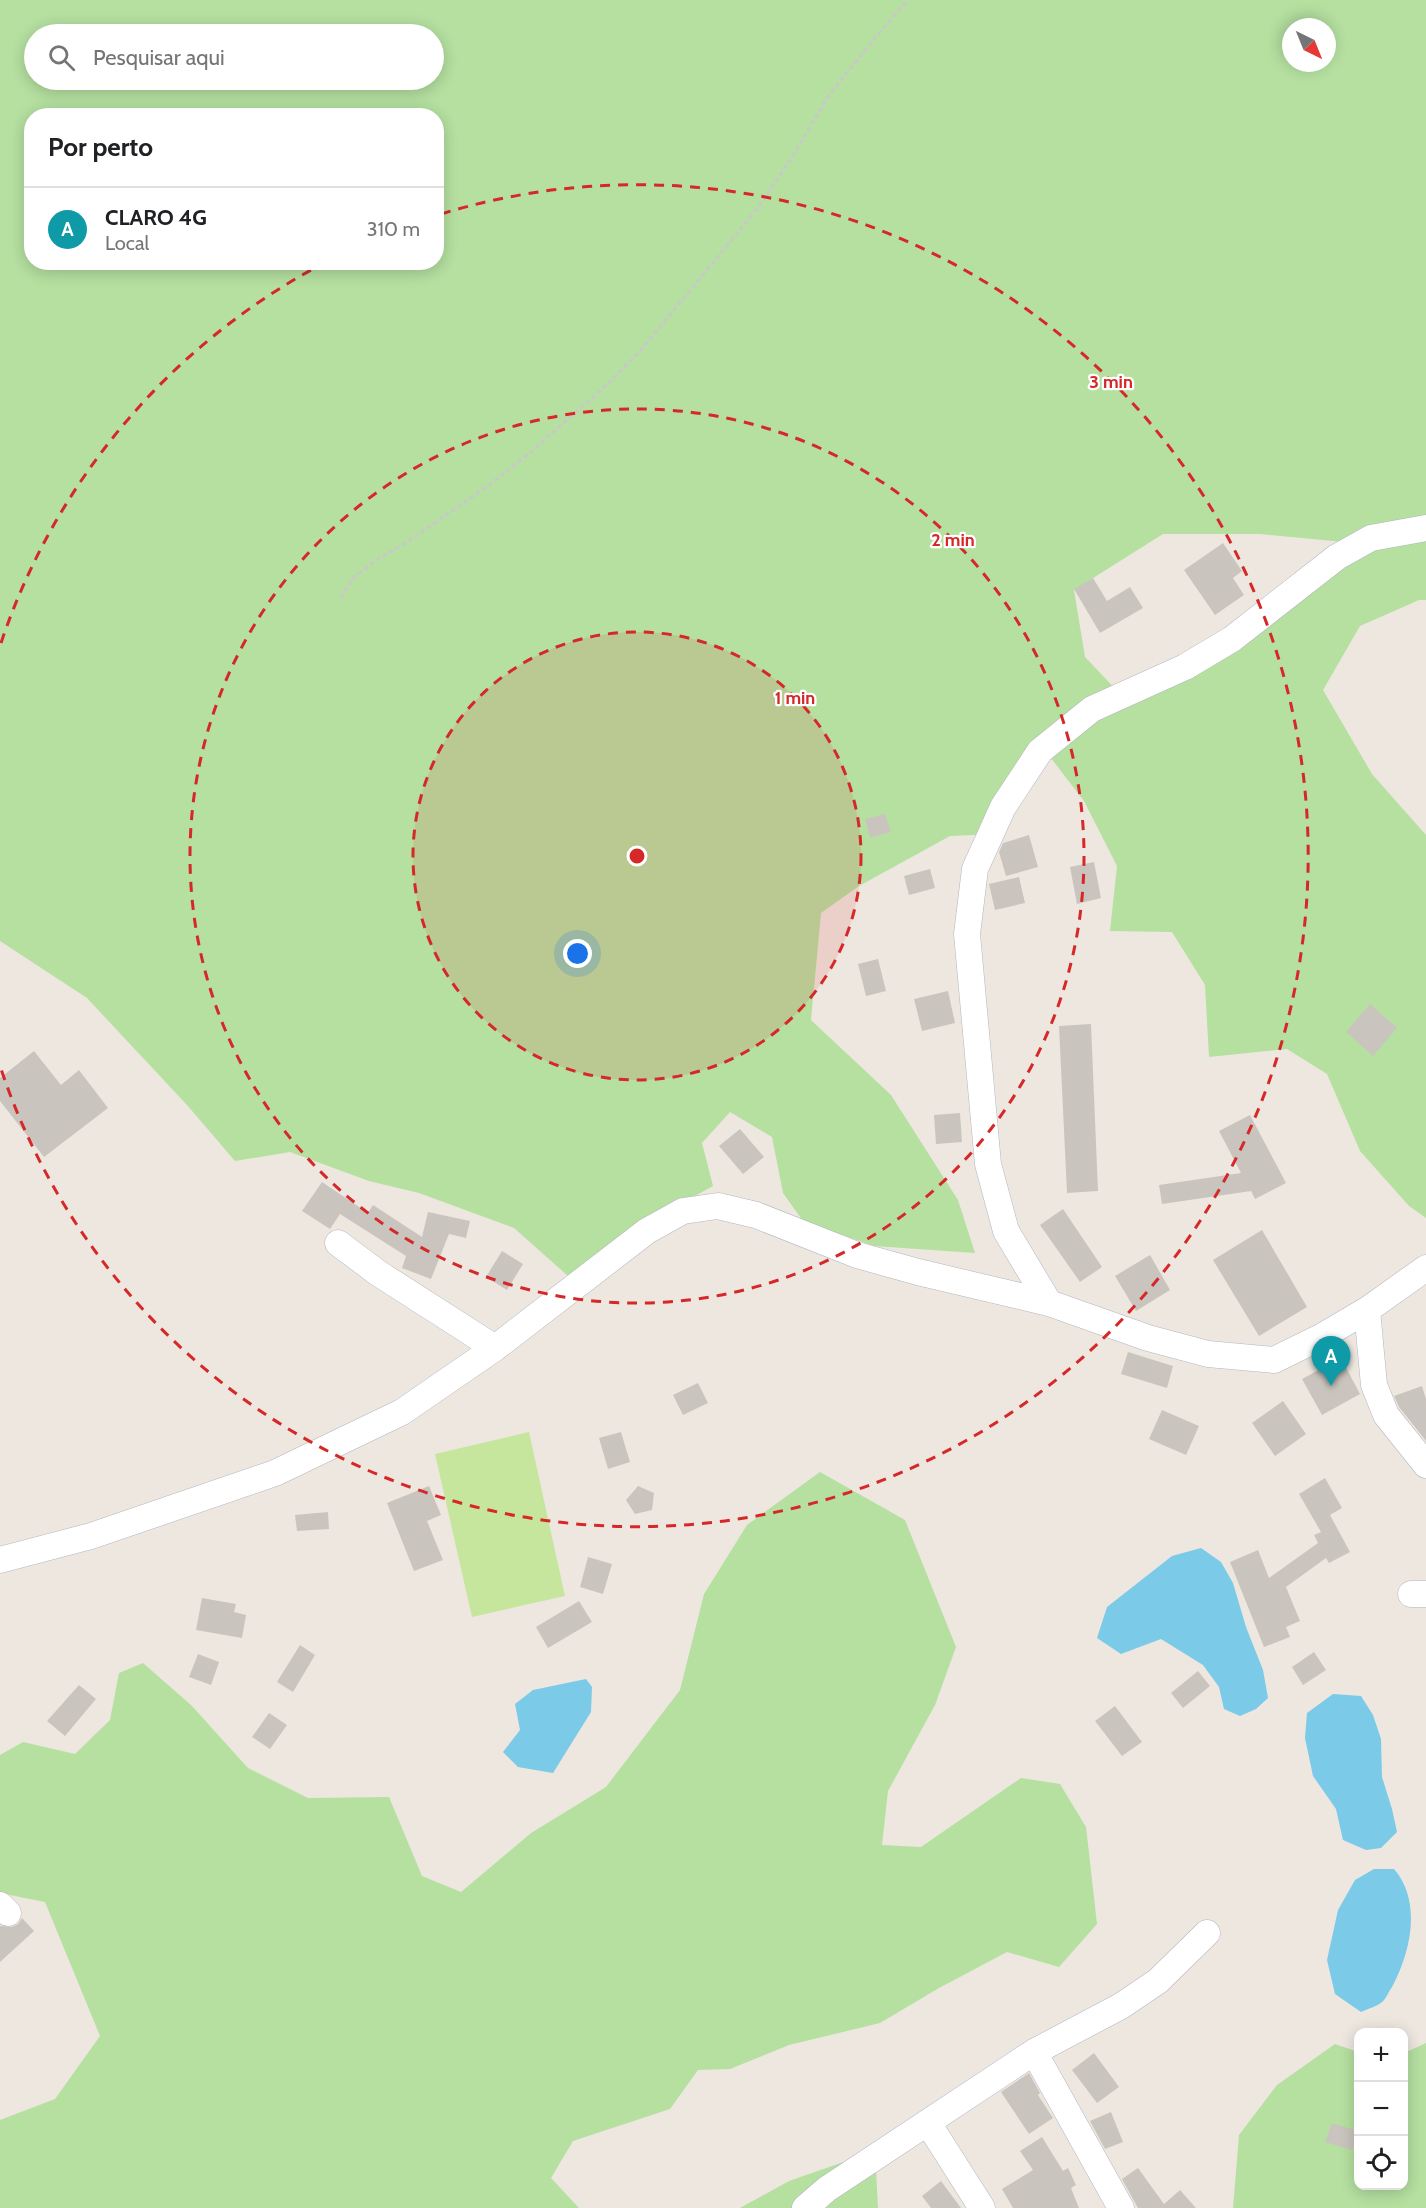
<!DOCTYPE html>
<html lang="pt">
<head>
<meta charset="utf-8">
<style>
	:root { --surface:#fff; --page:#f2f2f2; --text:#202124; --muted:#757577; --line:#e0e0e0; --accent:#b45309 }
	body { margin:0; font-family:Cabin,sans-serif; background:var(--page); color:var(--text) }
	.controls { position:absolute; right:18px; bottom:18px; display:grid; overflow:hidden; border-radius:12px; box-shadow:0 3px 15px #0003 }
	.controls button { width:54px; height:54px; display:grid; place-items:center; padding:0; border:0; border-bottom:2px solid var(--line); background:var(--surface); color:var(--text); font:30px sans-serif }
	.compass { position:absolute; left:1282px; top:18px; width:54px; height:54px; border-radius:50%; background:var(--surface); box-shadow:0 3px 15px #0003; rotate:137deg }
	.you { position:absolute; left:578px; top:954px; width:21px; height:21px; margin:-15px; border:4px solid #fff; border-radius:50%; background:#1a73e8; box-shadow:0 0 0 9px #1a73e833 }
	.badge { display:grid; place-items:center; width:39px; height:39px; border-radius:50%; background:var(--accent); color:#fff; font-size:20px; font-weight:700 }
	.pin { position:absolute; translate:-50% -50px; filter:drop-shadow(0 2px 3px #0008) }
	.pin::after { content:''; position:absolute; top:32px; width:21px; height:18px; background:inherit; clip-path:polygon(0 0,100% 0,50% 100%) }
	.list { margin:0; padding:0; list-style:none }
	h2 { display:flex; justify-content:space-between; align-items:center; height:78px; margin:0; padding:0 24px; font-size:26px }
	h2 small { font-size:20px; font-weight:400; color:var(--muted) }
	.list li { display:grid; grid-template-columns:39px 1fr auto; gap:18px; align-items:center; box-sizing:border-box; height:84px; padding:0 24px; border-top:2px solid var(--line) }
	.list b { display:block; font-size:22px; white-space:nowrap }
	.list p { margin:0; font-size:20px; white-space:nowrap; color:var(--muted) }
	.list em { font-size:20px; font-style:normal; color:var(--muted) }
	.icon { flex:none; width:33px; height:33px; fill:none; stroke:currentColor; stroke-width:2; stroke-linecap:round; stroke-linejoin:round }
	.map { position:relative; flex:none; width:1426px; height:2208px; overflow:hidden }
	.search { position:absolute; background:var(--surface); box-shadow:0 3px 15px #0003; left:24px; top:24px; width:420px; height:66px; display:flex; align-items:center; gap:15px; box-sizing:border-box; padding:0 21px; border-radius:33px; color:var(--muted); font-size:22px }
	.panel { position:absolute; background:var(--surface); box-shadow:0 3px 15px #0003; left:24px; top:108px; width:420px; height:162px; border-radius:24px }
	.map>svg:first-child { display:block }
	.green { fill:#b5e0a0; fill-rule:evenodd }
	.pitch { fill:#c6e69d }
	.water { fill:#7acae8 }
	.building { fill:#c9c5be }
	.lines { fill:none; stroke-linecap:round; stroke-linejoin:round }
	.minor-casing { stroke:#b3b6bf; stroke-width:27 }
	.path { stroke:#c8c8c8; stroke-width:3; stroke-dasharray:4.5 3; stroke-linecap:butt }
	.minor { stroke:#fff; stroke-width:26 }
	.ring { fill:none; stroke:#d62828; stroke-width:3; stroke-dasharray:10 8 }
	.centre { fill:#d62828; stroke:#fff; stroke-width:3 }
	.ring-label { font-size:18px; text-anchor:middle; font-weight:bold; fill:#d62828; stroke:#fff; stroke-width:4.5; stroke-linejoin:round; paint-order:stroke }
</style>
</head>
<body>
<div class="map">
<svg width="1426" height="2208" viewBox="0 0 1426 2208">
	<rect width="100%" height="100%" fill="#ede7e0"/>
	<path class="green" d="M0 0H1426V600H1419L1360 626 1323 690 1372 774 1426 835V1218L1409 1206 1360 1151 1327 1074 1287 1049 1209 1057 1205 985 1172 932 1110 931 1117 866 1084 801 1047 753 999 834 950 836 859 886 821 913 811 1020 891 1095 958 1200 975 1253 874 1246 803 1221 783 1193 772 1137 730 1112 702 1143 713 1186 613 1241 568 1276 514 1228 419 1193 369 1181 290 1152 235 1161 187 1105 87 998 0 941ZM1291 27H1327V63H1291ZM34 34H434V80H34ZM32 116H436V262H32ZM1163 534H1260L1376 545 1123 697 1085 657 1074 590Z
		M820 1472 905 1520 956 1647 935 1705 888 1791 882 1845 921 1847 1021 1778 1060 1784 1086 1827 1097 1924 1059 1967 1007 1952 939 1988 880 2023 789 2045 730 2069 698 2070 670 2109 573 2141 551 2178 579 2208H0V2120L55 2099 100 2036 45 1902 0 1893V1755L23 1742 75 1754 110 1720 119 1673 143 1663 191 1705 248 1768 308 1798 389 1797 422 1876 461 1892 531 1833 606 1787 680 1690 704 1594 747 1525Z
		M1426 2043V2208H1233L1239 2135 1277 2085 1335 2044 1358 2052V2186H1404V2053Z
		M875 2151 878 2208H740L789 2181Z"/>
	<path class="pitch" d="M529 1432 565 1596 472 1617 435 1454Z"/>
	<path class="water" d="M1201 1548 1221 1562 1233 1583 1246 1627 1263 1670 1268 1698 1256 1709 1240 1716 1224 1709 1219 1687 1203 1665 1161 1639 1121 1654 1097 1638 1107 1607 1172 1556Z
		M586 1679 592 1687 591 1712 553 1773 518 1767 503 1752 520 1730 515 1704 533 1690Z
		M1333 1694 1361 1696 1373 1715 1381 1739 1382 1777 1392 1809 1397 1832 1381 1848 1366 1850 1343 1840 1336 1809 1313 1776 1305 1738 1307 1713Z
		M1374 1869H1394C1422 1901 1411 1952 1392 1987 1389 1991 1386 1999 1382 2002 1376 2007 1367 2009 1361 2012L1335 1994 1327 1960 1338 1910 1355 1880Z"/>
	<path class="building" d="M1223 543 1242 571 1233 578 1244 595 1215 615 1184 570Z
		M1093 578 1107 601 1130 587 1143 608 1100 633 1074 589Z
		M885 814 891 832 870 838 865 819Z
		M1029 835 1038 867 1006 876 999 852 1003 843Z
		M1094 862 1101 898 1077 904 1070 867Z
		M930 869 935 888 909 895 904 876Z
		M1019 877 1025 903 995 910 989 884Z
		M878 959 886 991 866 996 858 964Z
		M948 991 955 1023 922 1031 914 999Z
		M1370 1004 1397 1028 1373 1056 1346 1032Z
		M1091 1024 1098 1191 1067 1193 1059 1026Z
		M34 1051 61 1085 79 1070 108 1108 44 1157 0 1101V1078Z
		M960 1113 962 1142 936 1144 934 1115Z
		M1250 1115 1286 1183 1255 1199 1251 1191 1162 1204 1159 1185 1241 1173 1219 1131Z
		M740 1129 764 1157 743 1174 719 1146Z
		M322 1182 368 1213 373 1205 422 1237 428 1212 470 1221 466 1238 449 1234 431 1279 402 1268 406 1256 340 1214 330 1229 302 1211Z
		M1063 1209 1102 1267 1080 1282 1040 1225Z
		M1262 1230 1307 1307 1259 1336 1213 1260Z
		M502 1251 523 1264 507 1290 486 1277Z
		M1150 1255 1170 1290 1136 1311 1115 1276Z
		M1128 1352 1173 1366 1167 1388 1121 1374Z
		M1341 1358 1360 1394 1322 1415 1302 1379Z
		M698 1383 708 1403 683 1415 673 1395Z
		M1422 1386 1426 1399V1441L1399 1407 1394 1396Z
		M1283 1401 1306 1434 1275 1456 1252 1423Z
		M1162 1410 1199 1426 1186 1455 1149 1439Z
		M621 1432 630 1462 608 1469 599 1438Z
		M1325 1478 1342 1508 1330 1515 1350 1552 1329 1563 1326 1558 1286 1587 1300 1621 1286 1627 1290 1637 1264 1647 1230 1562 1258 1550 1269 1578 1318 1543 1314 1535 1321 1532 1299 1494Z
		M429 1486 441 1515 427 1521 443 1560 414 1571 387 1503Z
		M638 1486 654 1493 652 1510 635 1514 626 1500Z
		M328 1512 329 1529 297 1531 295 1515Z
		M588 1557 612 1564 603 1594 580 1587Z
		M202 1598 236 1604 234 1612 246 1615 242 1638 196 1630Z
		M579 1601 592 1622 548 1648 536 1627Z
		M300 1645 315 1655 293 1692 277 1682Z
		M1314 1652 1326 1670 1303 1685 1292 1667Z
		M198 1654 219 1662 211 1685 189 1677Z
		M1198 1671 1210 1686 1183 1708 1171 1693Z
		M79 1685 96 1699 65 1736 47 1721Z
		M1115 1706 1142 1742 1122 1756 1095 1721Z
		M269 1713 287 1725 270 1749 252 1737Z
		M22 1918 34 1931 0 1962V1926L12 1927 18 1924Z
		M1094 2053 1119 2087 1097 2103 1072 2070Z
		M1029 2073 1040 2093 1038 2095 1053 2118 1029 2134 1001 2092Z
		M1111 2112 1123 2142 1105 2149 1090 2121Z
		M1332 2123 1358 2131 1352 2150 1325 2142Z
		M1042 2137 1063 2171 1068 2168 1076 2185 1071 2188 1079 2208H1013L1002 2189 1033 2170 1020 2151Z
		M1138 2168 1164 2204 1180 2190 1196 2208H1138L1122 2179Z
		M941 2181 961 2208H931L922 2196Z"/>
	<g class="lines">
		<defs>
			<path id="minor" d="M338 1243 378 1273 495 1348
				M1049 1303 1006 1231 988 1164 967 934 975 869 1003 807 1040 751 1092 709 1185 667 1232 639 1337 557 1371 538 1426 528
				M1367 1310 1374 1385 1386 1415 1426 1465
				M0 1560 91 1536 275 1473 402 1412 495 1348 647 1231 683 1211 718 1206 756 1215 857 1255 918 1272 1049 1303 1148 1338 1208 1354 1274 1360 1321 1337 1367 1310 1426 1268
				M1411 1594H1426
				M0 1905 8 1913
				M1034 2052 1121 2208
				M928 2123 982 2208
				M805 2208 827 2189 1034 2052 1121 2006 1158 1981 1207 1933"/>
		</defs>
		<use href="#minor" class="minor-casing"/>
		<path class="path" d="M341 598 353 578 375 561 407 542 485 488 526 456 609 383 640 351 757 209 794 154 827 98 873 40 908 0"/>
		<use href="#minor" class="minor"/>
	</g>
	<circle cx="637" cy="856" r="224" fill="#d62828" fill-opacity=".12"/>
	<g class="ring">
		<circle cx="637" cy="856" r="224"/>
		<circle cx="637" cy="856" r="447"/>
		<path d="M1 643A671 671 0 0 1 322 264M441 214A671 671 0 1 1 1 1069"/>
	</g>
	<circle cx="637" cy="856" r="9" class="centre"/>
	<g class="ring-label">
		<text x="1111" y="388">3 min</text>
		<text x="953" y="546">2 min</text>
		<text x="795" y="704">1 min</text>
	</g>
</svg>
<div class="controls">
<button>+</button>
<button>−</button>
<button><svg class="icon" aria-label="locate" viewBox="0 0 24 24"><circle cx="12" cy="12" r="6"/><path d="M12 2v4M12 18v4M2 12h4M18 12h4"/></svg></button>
</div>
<svg class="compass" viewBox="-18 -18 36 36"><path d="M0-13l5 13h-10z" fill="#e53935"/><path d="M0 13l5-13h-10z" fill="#757577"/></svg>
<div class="you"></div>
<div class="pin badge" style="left:1331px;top:1386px;background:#0f9aa8">A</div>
<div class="search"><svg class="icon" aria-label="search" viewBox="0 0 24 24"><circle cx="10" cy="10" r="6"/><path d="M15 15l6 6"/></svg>Pesquisar aqui</div>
<section class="panel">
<h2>Por perto<small></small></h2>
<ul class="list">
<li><span class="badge" style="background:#0f9aa8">A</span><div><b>CLARO 4G</b><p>Local</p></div><em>310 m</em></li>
</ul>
</section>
</div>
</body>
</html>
